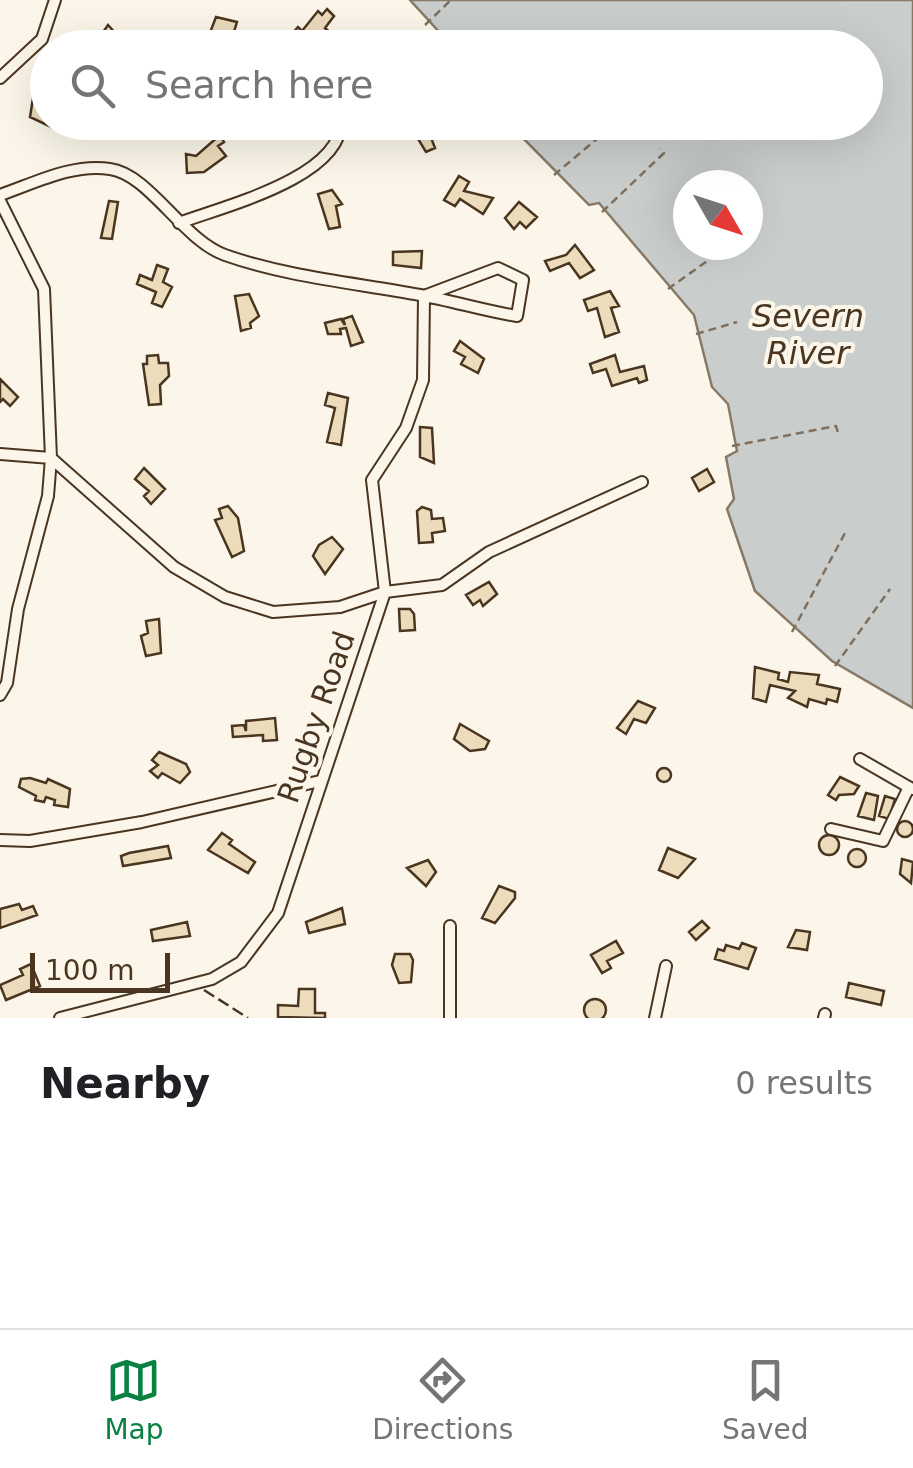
<!DOCTYPE html>
<html lang="en">
<head>
<meta charset="utf-8">
<style>
	:root { --surface:#fff; --page:#f2f2f2; --text:#202124; --muted:#757577; --line:#e0e0e0; --accent:#0b8043 }
	body { margin:0; font-family:"DejaVu Sans",sans-serif; background:var(--page); color:var(--text) }
	.compass { position:absolute; left:673px; top:170px; width:90px; height:90px; border-radius:50%; background:var(--surface); box-shadow:0 10px 40px #0002; rotate:129deg }
	.scale { position:absolute; left:30px; bottom:25px; width:140px; box-sizing:border-box; padding-left:10px; border:5px solid #4a3520; border-top:0; font-size:28px; line-height:35px; white-space:nowrap; color:#4a3520; -webkit-text-stroke:8px #fbf6e9; paint-order:stroke }
	.list { margin:0; padding:0; list-style:none }
	h2 { display:flex; justify-content:space-between; align-items:center; height:130px; margin:0; padding:0 40px; font-size:42px }
	h2 small { font-size:32px; font-weight:400; color:var(--muted) }
	.icon { flex:none; width:55px; height:55px; fill:none; stroke:currentColor; stroke-width:2; stroke-linecap:round; stroke-linejoin:round }
	.map { position:relative; flex:none; width:913px; height:1018px; overflow:hidden }
	.search { position:absolute; background:var(--surface); box-shadow:0 10px 40px #0002; left:30px; right:30px; top:30px; height:110px; display:flex; align-items:center; gap:25px; box-sizing:border-box; padding:0 35px; border-radius:55px; color:var(--muted); font-size:38px }
	.sheet { height:310px; background:var(--surface) }
	nav { display:flex; justify-content:space-around; align-items:center; box-sizing:border-box; height:140px; border-top:2px solid var(--line); background:var(--surface); font-size:28px; color:var(--muted) }
	nav a { display:grid; justify-items:center; gap:5px }
	nav .on { color:var(--accent) }
	.map>svg:first-child { display:block }
	.water { fill:#c9cecd; stroke:#887966; stroke-width:2.5; fill-rule:evenodd }
	.building { fill:#ecdcbc; stroke:#4a3520; stroke-width:2.5 }
	.lines { fill:none; stroke-linecap:round; stroke-linejoin:round }
	.minor-casing { stroke:#4a3520; stroke-width:14 }
	.path { stroke:#7f6f5c; stroke-width:2.5; stroke-dasharray:8 5; stroke-linecap:butt }
	.minor { stroke:#fbf6e9; stroke-width:10 }
	.fence { stroke:#4a3520; stroke-width:2.5; stroke-dasharray:12 5; stroke-linecap:butt }
	.labels { text-anchor:middle; dominant-baseline:central; stroke-width:8; stroke-linejoin:round; paint-order:stroke }
	.street-label { font-size:30px; fill:#4a3520; stroke:#fbf6e9 }
	.water-label { font-size:32px; font-style:italic; fill:#4a3520; stroke:#fbf6e9 }
</style>
</head>
<body>
<div class="map">
<svg width="913" height="1018" viewBox="0 0 913 1018">
	<rect width="100%" height="100%" fill="#fbf6e9"/>
	<path class="water" d="M410 0H913V708L832 661 755 591 727 509 734 499 726 457 737 451 728 404 712 387 694 315 599 203 589 205 508 123 866 122V48L453 47ZM688 185H748V245H688Z"/>
	<path class="building" d="M327 9 334 16 325 28 335 37 327 46 312 38 304 48 291 35 298 27 302 31 318 11 322 15Z
		M216 17 237 22 232 38 222 34 221 38 211 30Z
		M108 25 119 37 110 48H92Z
		M33 98 48 99 51 127 30 117Z
		M425 122 435 148 426 152 409 124Z
		M220 135 224 142 218 146 226 156 204 172 187 173 186 154 196 156Z
		M459 176 469 182 464 191 493 198 483 214 460 199 455 206 444 200Z
		M332 190 342 204 336 206 340 227 329 229 318 194Z
		M109 201 118 202 112 239 101 238Z
		M519 202 537 217 526 228 520 222 514 229 505 218Z
		M575 245 594 270 580 278 569 263 550 271 545 261 566 255Z
		M422 251 421 268 393 265V252Z
		M157 265 168 269 163 282 172 287 162 307 152 303 156 292 137 284 140 275 152 280Z
		M610 291 619 306 611 308 619 332 605 337 597 308 588 311 584 300Z
		M249 294 259 316 250 323 251 328 241 331 235 296Z
		M352 316 363 342 351 346 346 328 340 329 341 334H328L325 323 341 319 345 325 343 319Z
		M460 341 484 359 478 373 461 364 465 357 454 351Z
		M158 355 159 363H168L169 376 160 385 161 404 149 405 143 364H147V356Z
		M615 355 620 372 644 366 647 380 639 383 637 378 612 386 606 369 593 373 590 364Z
		M0 379 18 397 10 406 3 399 0 402Z
		M328 393 348 398 341 445 327 442 335 408 325 405Z
		M420 427 432 428 434 463 420 457Z
		M144 468 165 489 151 504 144 496 149 491 135 479Z
		M707 469 714 482 699 491 692 478Z
		M228 506 238 518 244 551 232 557 215 520 222 518 219 509Z
		M422 507 431 510 432 519 443 518 445 531 432 533 433 542 419 543 417 511Z
		M332 537 343 549 325 574 313 556 319 545Z
		M489 582 497 594 483 606 480 600 473 605 466 595Z
		M399 609H410L414 614 415 630 400 631Z
		M159 619 161 653 146 656 141 636 148 633 146 621Z
		M755 667 779 673 778 679 788 682 790 672 819 675 817 684 840 689 837 702 827 699 826 704 809 699 807 707 788 698 795 691 770 685 766 702 753 698Z
		M638 701 655 708 646 723 634 719 626 734 617 728Z
		M275 718 277 740 263 741V735L233 737 232 726 244 725 246 731V721Z
		M460 724 489 741 485 749 470 751 454 739Z
		M159 752 186 764 190 772 180 783 162 773 158 778 150 771 158 765 152 760Z
		M657 775a7 7 0 1 1 14 0a7 7 0 1 1-14 0Z
		M840 777 859 786 854 794 839 795 836 800 828 795Z
		M30 778 46 783 48 779 70 789 68 807 54 805 55 800 46 797 44 802 35 800 36 796 19 787 21 779Z
		M866 793 878 796 874 820 858 816Z
		M885 796 895 799 889 819 879 816Z
		M897 829a8 8 0 1 1 16 0a8 8 0 1 1-16 0Z
		M222 833 232 840 229 844 255 862 248 873 208 850Z
		M819 845a10 10 0 1 1 20 0a10 10 0 1 1-20 0Z
		M168 846 171 858 123 866 121 856 129 853Z
		M668 848 695 859 678 878 659 870Z
		M848 858a9 9 0 1 1 18 0a9 9 0 1 1-18 0Z
		M902 859 913 862 911 883 900 874Z
		M428 860 436 872 426 886 407 868Z
		M499 886 515 892V898L495 923 482 918Z
		M19 904 22 910 33 906 37 915 0 928V909Z
		M342 908 345 924 309 933 306 922Z
		M702 921 709 928 696 940 689 932Z
		M187 922 190 936 153 941 151 930Z
		M796 930 810 932 807 950 788 947Z
		M616 941 623 953 607 961 611 968 602 973 591 955Z
		M742 943 756 948 748 969 715 959 718 949 724 951 726 945 739 949Z
		M395 954H410L413 960 411 982 399 983 392 965Z
		M31 964 40 986 6 1000 0 985 23 975 20 969Z
		M849 983 884 991 881 1005 846 997Z
		M299 989H315V1013H325V1018L278 1017V1005L298 1006Z
		M584 1010a11 11 0 1 1 22 0a11 11 0 1 1-22 0Z"/>
	<g class="lines">
		<defs>
			<path id="minor" d="M0 78 42 39 55 0
				M0 195C35 183 73 163 110 169 149 174 183 240 225 255 287 277 356 283 420 295 453 301 485 311 517 316L523 280 498 268 424 296 423 380 406 428 372 480 385 592 278 913 241 962 212 979 60 1018
				M0 201 44 289 51 458 48 496 18 609 7 683 0 695
				M179 223C221 207 341 178 341 122
				M0 454 51 458 174 567 225 597 273 612 340 607 385 592 442 585 489 552 642 482
				M860 759 912 789
				M831 829 883 841 909 787
				M0 840 30 841 142 822 320 781
				M450 926V1018
				M655 1018 666 966
				M824 1018 825 1014"/>
		</defs>
		<use href="#minor" class="minor-casing"/>
		<path class="path" d="M425 25 451 0
			M509 126 513 122
			M554 175 617 122
			M602 212 664 153 660 149
			M668 289 724 249
			M696 334 737 322
			M732 446 836 426 839 436
			M792 632 845 533
			M835 666 890 589"/>
		<use href="#minor" class="minor"/>
		<path class="fence" d="M204 990 248 1018"/>
	</g>
	<g class="labels">
		<g class="street-label">
			<text transform="translate(316 717) rotate(-71)">Rugby Road</text>
		</g>
		<g class="water-label">
			<text x="808" y="316">Severn<tspan x="808" dy="37">River</tspan></text>
		</g>
	</g>
</svg>
<svg class="compass" viewBox="-18 -18 36 36"><path d="M0-13l5 13h-10z" fill="#e53935"/><path d="M0 13l5-13h-10z" fill="#757577"/></svg>
<div class="scale">100 m</div>
<div class="search"><svg class="icon" aria-label="search" viewBox="0 0 24 24"><circle cx="10" cy="10" r="6"/><path d="M15 15l6 6"/></svg>Search here</div>
</div>
<section class="sheet">
<h2>Nearby<small>0 results</small></h2>
<ul class="list">
</ul>
</section>
<nav>
<a class="on"><svg class="icon" aria-label="map" viewBox="0 0 24 24"><path d="M3 6l6-2 6 2 6-2v14l-6 2-6-2-6 2zM9 4v14M15 6v14"/></svg>Map</a>
<a><svg class="icon" aria-label="directions" viewBox="0 0 24 24"><path d="M12 3l9 9-9 9-9-9zM9 14v-3h6M13 9l2 2-2 2"/></svg>Directions</a>
<a><svg class="icon" aria-label="saved" viewBox="0 0 24 24"><path d="M7 4h10v16l-5-4-5 4z"/></svg>Saved</a>
</nav>
</body>
</html>
